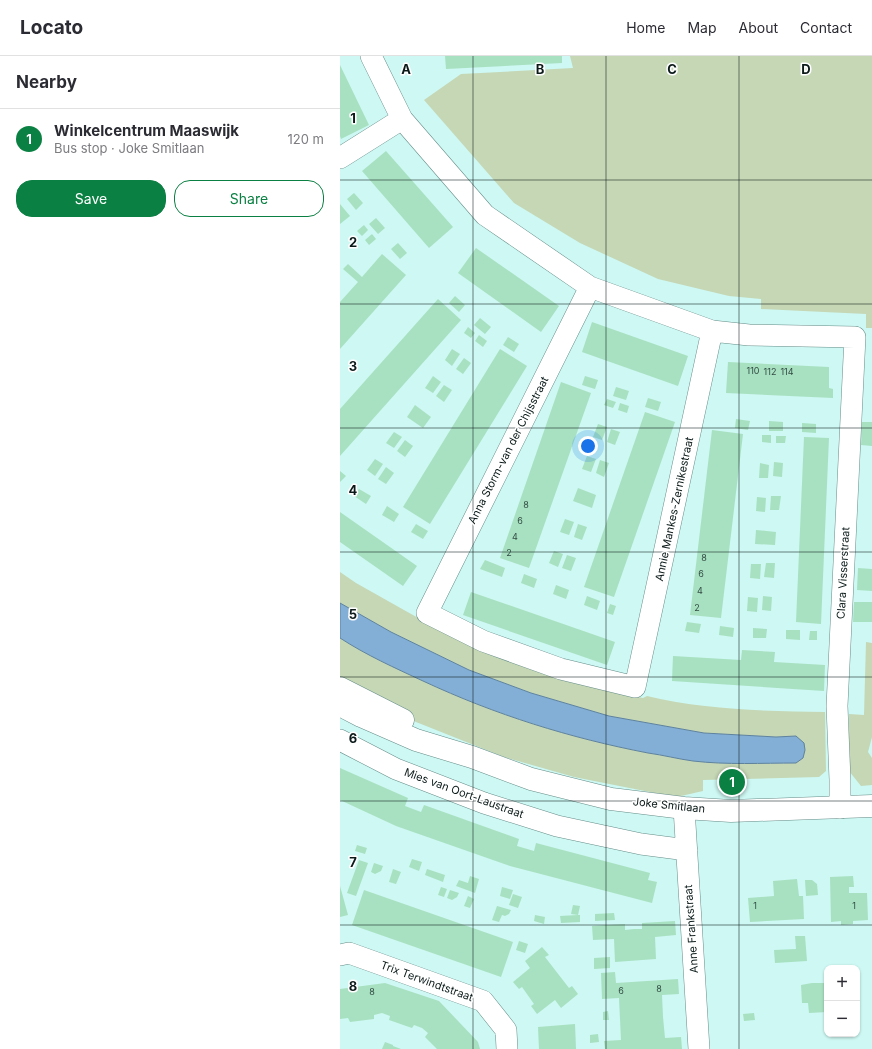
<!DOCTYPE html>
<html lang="en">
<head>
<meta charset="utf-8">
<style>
	:root { --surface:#fff; --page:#f2f2f3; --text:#2b2b33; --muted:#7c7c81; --line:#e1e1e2; --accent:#0b8043 }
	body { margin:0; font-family:Inter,sans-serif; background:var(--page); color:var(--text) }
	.controls { position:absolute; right:12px; bottom:12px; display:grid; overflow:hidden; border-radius:8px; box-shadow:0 1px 3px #0004 }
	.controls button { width:36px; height:36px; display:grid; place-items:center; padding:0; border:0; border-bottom:1px solid var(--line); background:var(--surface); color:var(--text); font:20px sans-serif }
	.you { position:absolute; left:248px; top:390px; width:14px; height:14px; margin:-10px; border:3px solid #fff; border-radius:50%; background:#1a73e8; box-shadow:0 0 0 6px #1a73e833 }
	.badge { display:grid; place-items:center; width:26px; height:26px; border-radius:50%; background:var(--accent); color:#fff; font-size:13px; font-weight:700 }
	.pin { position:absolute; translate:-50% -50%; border:2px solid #fff; box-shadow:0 1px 4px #0006 }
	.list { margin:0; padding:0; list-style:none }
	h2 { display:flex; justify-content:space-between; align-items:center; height:52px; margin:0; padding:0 16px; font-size:17px }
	h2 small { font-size:13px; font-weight:400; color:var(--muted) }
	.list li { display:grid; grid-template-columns:26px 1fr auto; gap:12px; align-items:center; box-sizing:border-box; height:60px; padding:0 16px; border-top:1px solid var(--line) }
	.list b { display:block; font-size:15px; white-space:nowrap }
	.list p { margin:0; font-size:13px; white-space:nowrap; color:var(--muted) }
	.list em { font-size:13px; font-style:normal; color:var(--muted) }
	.actions { display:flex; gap:8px; padding:12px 16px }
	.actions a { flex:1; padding:9px 0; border:1px solid var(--accent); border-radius:16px; text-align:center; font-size:14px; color:var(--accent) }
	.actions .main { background:var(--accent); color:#fff }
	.map { position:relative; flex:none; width:532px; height:993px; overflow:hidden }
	header { display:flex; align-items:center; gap:24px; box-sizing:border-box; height:56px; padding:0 20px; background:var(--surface); border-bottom:1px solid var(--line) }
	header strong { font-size:19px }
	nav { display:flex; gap:22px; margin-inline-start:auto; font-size:14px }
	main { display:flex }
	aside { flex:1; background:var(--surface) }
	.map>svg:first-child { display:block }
	.green { fill:#c5d7b5 }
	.water { fill:#83afd6; stroke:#5f829d }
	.building { fill:#a8e1c1 }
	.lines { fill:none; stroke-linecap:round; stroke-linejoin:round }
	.minor-casing { stroke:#668d89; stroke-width:22 }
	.tertiary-casing { stroke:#668d89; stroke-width:23 }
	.minor { stroke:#fff; stroke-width:21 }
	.tertiary { stroke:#fff; stroke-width:22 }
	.grid { fill:none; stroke:#0b1a19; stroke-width:1; stroke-opacity:0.55 }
	.labels { text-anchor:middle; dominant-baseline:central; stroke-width:3; stroke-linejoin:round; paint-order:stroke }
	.number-label { font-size:9px; fill:#324c43 }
	.street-label { font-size:11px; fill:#0b1a19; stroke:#fff }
	.grid-label { font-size:13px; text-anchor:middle; font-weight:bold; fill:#0b1a19; stroke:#fff; stroke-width:3; stroke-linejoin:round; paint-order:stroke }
</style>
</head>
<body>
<header>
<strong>Locato</strong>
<nav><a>Home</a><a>Map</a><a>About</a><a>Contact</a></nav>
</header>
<main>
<aside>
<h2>Nearby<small></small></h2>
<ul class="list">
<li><span class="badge">1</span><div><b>Winkelcentrum Maaswijk</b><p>Bus stop · Joke Smitlaan</p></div><em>120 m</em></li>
</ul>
<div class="actions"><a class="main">Save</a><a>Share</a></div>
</aside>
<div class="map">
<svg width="532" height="993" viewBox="0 0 532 993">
	<rect width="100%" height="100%" fill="#cef8f3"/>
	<path class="green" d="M230 0H532V272H526V258L421 253V243L389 240 318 223 240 187 174 147 84 44 121 18 233 12Z
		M0 516 16 527 112 581 271 635 303 642 307 640C365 654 425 655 485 656L486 715 479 721 363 724V735L341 740H330L234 721 164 701 76 666 0 626V582C26 599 55 612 83 625 156 659 230 682 308 697 323 699 338 703 353 705 387 709 422 707 456 707V680L436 681 364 677 269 660 191 637 129 614 51 576 0 547Z
		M526 586 532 587V681L528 696 532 702V729L521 730 509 715V658L524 659Z"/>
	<path class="water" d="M0 547 51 576 129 614 191 637 269 660 364 677 436 681 456 680 464 687 465 694 463 702 456 707C422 707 387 709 353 705 338 703 323 699 308 697 230 682 156 659 83 625 55 612 26 599 0 582Z"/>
	<path class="building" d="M105 0H222V7L106 13Z
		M0 9 29 69 1 83 0 80Z
		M46 95 113 171 89 192 22 115Z
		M14 137 23 147 16 154 7 143Z
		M0 148 10 160 0 168Z
		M36 162 45 172 38 178 29 168Z
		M24 169 28 174 22 180 17 175Z
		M32 178 36 183 29 189 25 184Z
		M58 187 67 197 60 203 51 193Z
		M136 192 219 250 201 276 118 217Z
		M42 198 66 219 0 293V246L18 226 3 213 8 208 22 221Z
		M115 240 125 249 119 256 109 247Z
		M98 243 121 264 0 400V353Z
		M140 262 151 271 145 278 134 269Z
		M252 266 348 300 338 330 242 296Z
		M128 271 135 277 131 282 124 277Z
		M139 279 147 285 143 291 135 285Z
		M168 281 179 288 174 296 163 289Z
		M112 293 120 298 112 310 105 304Z
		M160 293 187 310 90 468 63 451Z
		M124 302 131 307 123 318 116 313Z
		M388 306 489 311V332L493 333V342L386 337Z
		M93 320 101 326 93 337 85 332Z
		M245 320 258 324 255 333 242 329Z
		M221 326 251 337 189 512 160 502Z
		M104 329 112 334 104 346 96 340Z
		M276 331 289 335 286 344 273 340Z
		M308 342 321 346 318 355 305 351Z
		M267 343 276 346 273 352 264 349Z
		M280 347 289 350 287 357 278 354Z
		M75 349 91 361 83 372 67 361Z
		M305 356 335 366 274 541 244 531Z
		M396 363 410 365 408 374 395 372Z
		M429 365 443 366V375H429Z
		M522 366H532V390L521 389Z
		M462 367 476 368V377L462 376Z
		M258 368 267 371 262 384 253 381Z
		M271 373 280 376 275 389 267 386Z
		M372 374 403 378 381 562 350 559Z
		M54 376 62 381 54 392 46 387Z
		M422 379H431V387L422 386Z
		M436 380H446L445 387H436Z
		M464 381 489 382 481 568 456 566Z
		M65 384 73 390 65 401 57 395Z
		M247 400 256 403 251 416 242 413Z
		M35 403 43 408 35 420 27 414Z
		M260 404 269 407 264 421 256 417Z
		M434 406 443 407 442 421 433 420Z
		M420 407 429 409 428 422H419Z
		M46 411 54 417 46 428 38 423Z
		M0 415 6 420 0 426Z
		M238 432 256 439 252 452 233 445Z
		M19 433 31 440 26 448 14 440Z
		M431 440H441L439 454H430Z
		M417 441 426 442 425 456 416 455Z
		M47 450 59 458 54 466 42 459Z
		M0 456 77 510 63 530 0 486Z
		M225 463 234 466 229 479 220 476Z
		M76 468 88 475 83 483 71 476Z
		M238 468 247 471 242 484 234 481Z
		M416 474 436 476 435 489 415 488Z
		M214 495 223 498 218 511 209 507Z
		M227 499 236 502 231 515 222 512Z
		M145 504 165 512 162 521 140 513Z
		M426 507H435L434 522 424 521Z
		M411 508H421L420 523 410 522Z
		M518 512 532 513V535L517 534Z
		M184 518 197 523 194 532 181 527Z
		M216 529 229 534 226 543 213 538Z
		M131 536 275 586 267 609 123 559Z
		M247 540 260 545 257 554 244 549Z
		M423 540 432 541 431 555 422 554Z
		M408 541 418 542 417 556 407 555Z
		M514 546H532V566H513Z
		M270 548 276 550 273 559 267 557Z
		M347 566 361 568 359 577 345 575Z
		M380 570 394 572 393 581 379 579Z
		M413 572 427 573 426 582H413Z
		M446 574H460V584L446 583Z
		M470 575H477V584H469Z
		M402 594 435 596 434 606 485 609 484 635 332 625 333 600 401 604Z
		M0 712 68 742 65 750 81 756 84 749 179 783 177 790 194 795 196 787 310 817 308 824 317 826 312 847 170 810 56 770 0 744Z
		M17 789 27 792 25 798 15 795Z
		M72 803 82 806 79 815 69 811Z
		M19 804 28 807 16 840 7 837Z
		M34 807 43 810 41 815 35 818 31 816Z
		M53 813 61 816 56 828 49 826Z
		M87 813 105 819 103 826 85 819Z
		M130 820 139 823 135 837 116 830 119 824 128 827Z
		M513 820 514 831H509V837H527L528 864 513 865V868L501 869V865L491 866 490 821Z
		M457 823 459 840H463L464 863 410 866 408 842 434 840 433 825Z
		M465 824H472L477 828 478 839 466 840Z
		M0 830 8 859 0 861Z
		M101 831 107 833 104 841 98 839Z
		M162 831 173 834 170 843 160 840Z
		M24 834 173 886 161 921 12 869Z
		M110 834 119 837 117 841 112 844 107 842Z
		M173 838 182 841 178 852 169 849Z
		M128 840 134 843 130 852 124 850Z
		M233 849 240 850 238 859H240V866L221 867 220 860 238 859 231 858Z
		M157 850 171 854 169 858 165 860 162 859 159 866 152 864Z
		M274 857 275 864 255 865V858Z
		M195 859 205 861 204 868 194 865Z
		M335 865 336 879 315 881 316 903 275 906 274 883 253 884 252 870 285 868V874L294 873H302V867Z
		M455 880H465L467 905 435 907 434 894 456 893Z
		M179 885 188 888 185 897 176 894Z
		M202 891 209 899 205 901 229 932 232 930 238 938 221 952 215 944 197 958 191 950 194 948 182 931 179 933 173 926 190 912 185 905Z
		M270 901V912L254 913V902Z
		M275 916 276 927 338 923 339 938 322 939 323 961 325 982 341 981 342 993H265L264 985 281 984 279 942 262 943 261 917Z
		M45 927 99 945 138 986 140 993H97L85 981 88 977 82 972 74 969 72 972 49 964 50 960 42 957 34 959V963L10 966 8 962 0 963V933Z
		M472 927H487V956L469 957 468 947H462L461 929Z
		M268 955 269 964H263V956Z
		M414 957 415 964 404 965 403 958Z
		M235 968 236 993H199L198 971Z
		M258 978 259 986 250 987V979Z
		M45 986 53 989V990L61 993H42Z"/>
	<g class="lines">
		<defs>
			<path id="minor" d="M31 0 62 63 145 159 250 231 372 275 409 279 515 281 497 650 500 724V752
				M0 102 62 63
				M250 231 87 557 143 585 221 613 295 631 372 275
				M0 684 56 713 144 747 217 770 301 788 347 794
				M344 752 359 993
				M0 899 9 897 143 945 166 974 167 993"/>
			<path id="tertiary" d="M0 632 63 664
				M0 649 21 660 76 684 132 701 191 723 271 743 344 752 391 755 532 750"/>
		</defs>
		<use href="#minor" class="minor-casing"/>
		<use href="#tertiary" class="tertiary-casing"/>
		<use href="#minor" class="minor"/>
		<use href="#tertiary" class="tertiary"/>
	</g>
	<path class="grid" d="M133 0V993M266 0V993M399 0V993M0 124H532M0 248H532M0 372H532M0 496H532M0 621H532M0 745H532M0 869H532"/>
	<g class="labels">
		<g class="number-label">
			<text x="413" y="314">110</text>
			<text x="430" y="315">112</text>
			<text x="447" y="315">114</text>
			<text x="186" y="448">8</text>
			<text x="180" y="464">6</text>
			<text x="175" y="480">4</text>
			<text x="169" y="496">2</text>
			<text x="364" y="501">8</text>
			<text x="361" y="517">6</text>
			<text x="360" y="534">4</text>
			<text x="357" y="551">2</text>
			<text x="415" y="849">1</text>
			<text x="514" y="849">1</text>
			<text x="319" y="932">8</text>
			<text x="281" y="934">6</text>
			<text x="32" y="935">8</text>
		</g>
		<g class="street-label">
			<text transform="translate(168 394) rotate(-63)">Anna Storm-van der Chijsstraat</text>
			<text transform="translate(334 453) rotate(-78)">Annie Mankes-Zernikestraat</text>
			<text transform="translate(503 517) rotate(-87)">Clara Visserstraat</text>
			<text transform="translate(124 737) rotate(20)">Mies van Oort-Laustraat</text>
			<text transform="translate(329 749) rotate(6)">Joke Smitlaan</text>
			<text transform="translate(351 873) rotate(-94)">Anne Frankstraat</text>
			<text transform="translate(87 925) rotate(20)">Trix Terwindtstraat</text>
		</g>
	</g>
	<g class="grid-label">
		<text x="66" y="18">A</text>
		<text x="200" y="18">B</text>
		<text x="332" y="18">C</text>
		<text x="466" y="18">D</text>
		<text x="13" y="67">1</text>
		<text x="13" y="191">2</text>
		<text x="13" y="315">3</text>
		<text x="13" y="439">4</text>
		<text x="13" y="563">5</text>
		<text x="13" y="687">6</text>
		<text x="13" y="811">7</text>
		<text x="13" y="935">8</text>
	</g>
</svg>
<div class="controls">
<button>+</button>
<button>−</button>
</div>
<div class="you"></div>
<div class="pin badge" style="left:392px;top:726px">1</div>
</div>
</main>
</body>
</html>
